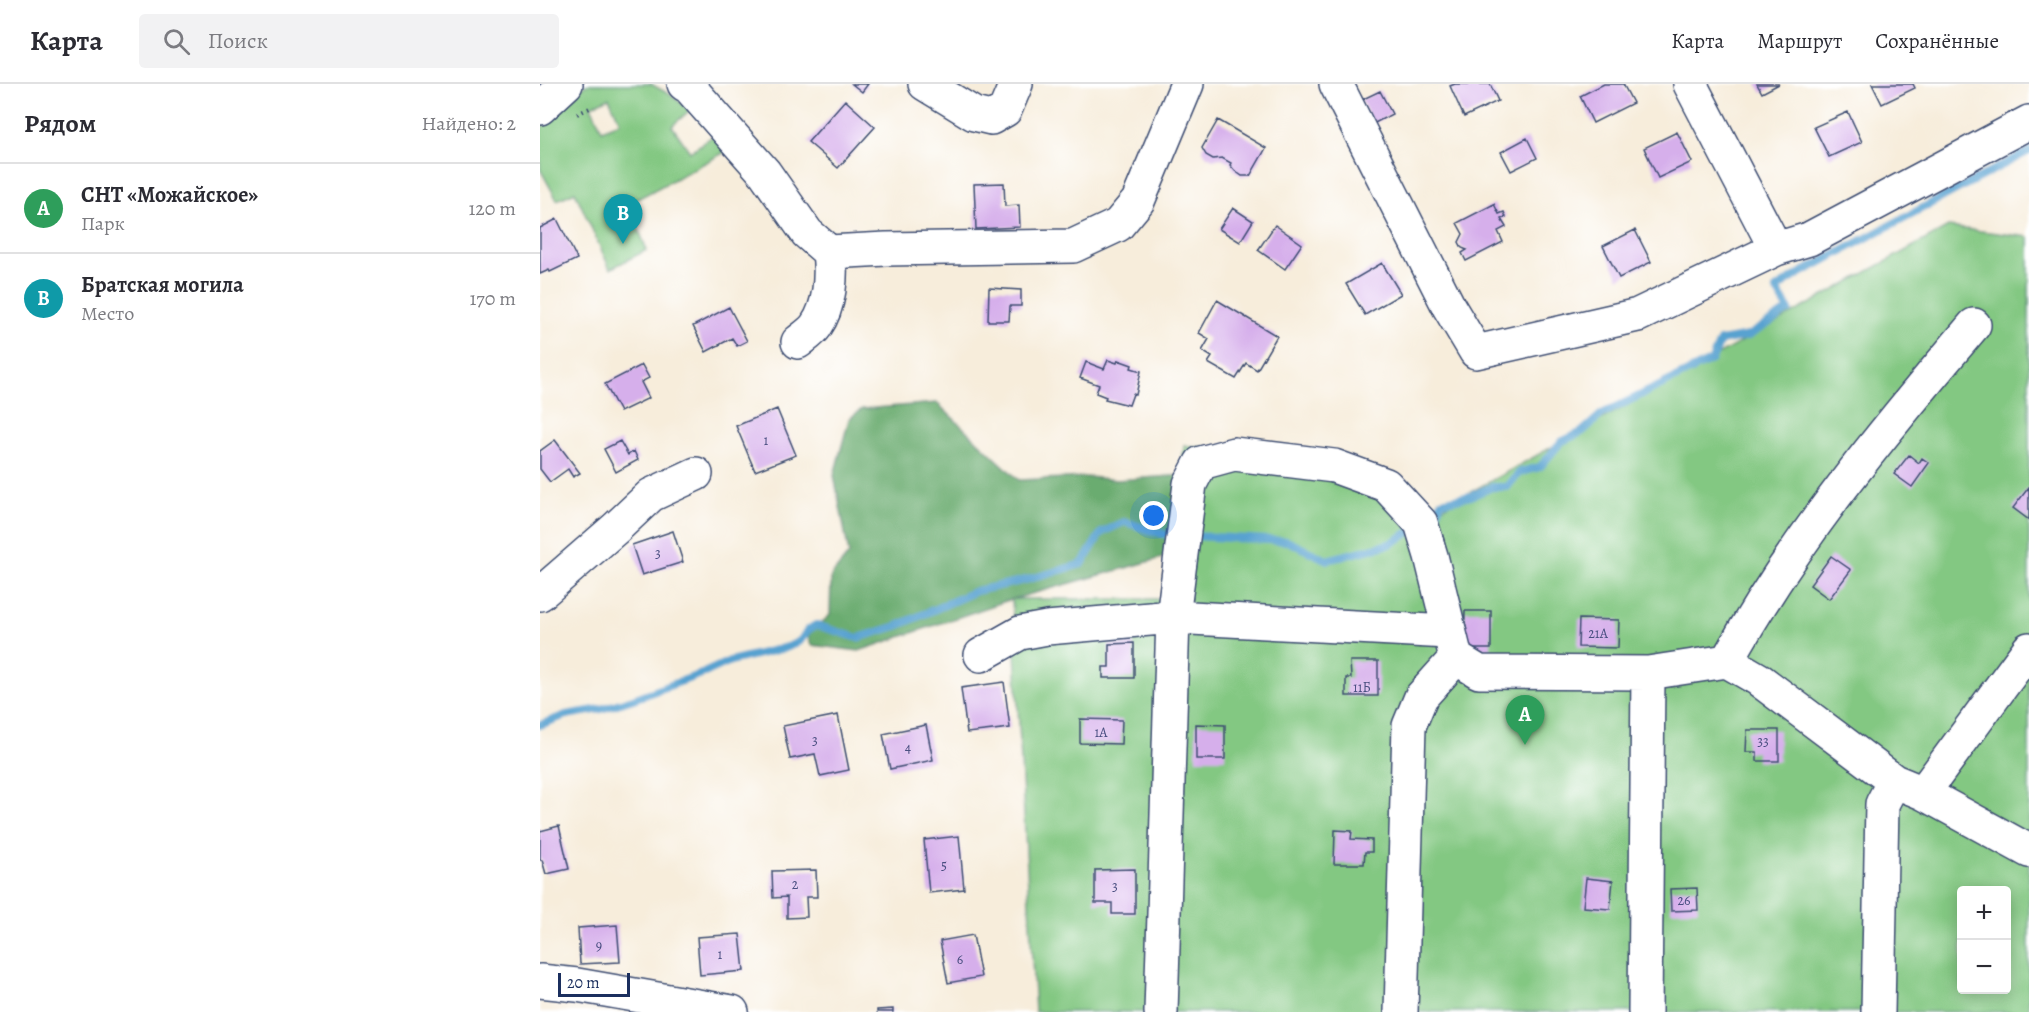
<!DOCTYPE html>
<html lang="ru">
<head>
<meta charset="utf-8">
<style>
	:root { --surface:#fff; --page:#f2f2f3; --text:#2b2b33; --muted:#7c7c81; --line:#e1e1e2; --accent:#ea580c }
	body { margin:0; font-family:Alegreya,serif; background:var(--page); color:var(--text) }
	.controls { position:absolute; right:18px; bottom:18px; display:grid; overflow:hidden; border-radius:6px; box-shadow:0 3px 15px #0003 }
	.controls button { width:54px; height:54px; display:grid; place-items:center; padding:0; border:0; border-bottom:2px solid var(--line); background:var(--surface); color:var(--text); font:30px sans-serif }
	.scale { position:absolute; left:18px; bottom:15px; width:72px; box-sizing:border-box; padding-left:6px; border:3px solid #1b2f5e; border-top:0; font-size:16px; line-height:21px; white-space:nowrap; color:#1b2f5e; -webkit-text-stroke:4px #fff; paint-order:stroke }
	.you { position:absolute; left:614px; top:432px; width:21px; height:21px; margin:-15px; border:4px solid #fff; border-radius:50%; background:#1a73e8; box-shadow:0 0 0 9px #1a73e833 }
	.badge { display:grid; place-items:center; width:39px; height:39px; border-radius:50%; background:var(--accent); color:#fff; font-size:20px; font-weight:700 }
	.pin { position:absolute; translate:-50% -50px; filter:drop-shadow(0 2px 3px #0008) }
	.pin::after { content:''; position:absolute; top:32px; width:21px; height:18px; background:inherit; clip-path:polygon(0 0,100% 0,50% 100%) }
	.list { margin:0; padding:0; list-style:none }
	h2 { display:flex; justify-content:space-between; align-items:center; height:78px; margin:0; padding:0 24px; font-size:26px }
	h2 small { font-size:20px; font-weight:400; color:var(--muted) }
	.list li { display:grid; grid-template-columns:39px 1fr auto; gap:18px; align-items:center; box-sizing:border-box; height:90px; padding:0 24px; border-top:2px solid var(--line) }
	.list b { display:block; font-size:22px; white-space:nowrap }
	.list p { margin:0; font-size:20px; white-space:nowrap; color:var(--muted) }
	.list em { font-size:20px; font-style:normal; color:var(--muted) }
	.icon { flex:none; width:33px; height:33px; fill:none; stroke:currentColor; stroke-width:2; stroke-linecap:round; stroke-linejoin:round }
	.map { position:relative; flex:none; width:1489px; height:928px; overflow:hidden }
	header { display:flex; align-items:center; gap:36px; box-sizing:border-box; height:84px; padding:0 30px; background:var(--surface); border-bottom:2px solid var(--line) }
	header strong { font-size:28px }
	nav { display:flex; gap:33px; margin-inline-start:auto; font-size:21px }
	.search { width:420px; height:54px; background:var(--page); display:flex; align-items:center; gap:15px; box-sizing:border-box; padding:0 21px; border-radius:6px; color:var(--muted); font-size:22px }
	main { display:flex }
	aside { flex:1; background:var(--surface) }
	.map>svg:first-child { display:block }
	.green { fill:#83c882; stroke:#4f7c70; stroke-width:1.5; fill-rule:evenodd }
	.forest { fill:#6aac70; stroke:#426e67; stroke-width:1.5 }
	.lines { fill:none; stroke-linecap:round; stroke-linejoin:round }
	.stream { stroke:#59a2d0; stroke-width:8 }
	.building { fill:#d6afeb }
	.minor-casing { stroke:#3c4c71; stroke-width:36 }
	.path { stroke:#3c4c71; stroke-width:4; stroke-dasharray:1.5 4.5; stroke-linecap:butt }
	.minor { stroke:#fff; stroke-width:33 }
	.labels { text-anchor:middle; dominant-baseline:central; stroke-width:5; stroke-linejoin:round; paint-order:stroke }
	.number-label { font-size:14px; fill:#4a4f81 }
</style>
</head>
<body>
<header>
<strong>Карта</strong>
<div class="search"><svg class="icon" aria-label="search" viewBox="0 0 24 24"><circle cx="10" cy="10" r="6"/><path d="M15 15l6 6"/></svg>Поиск</div>
<nav><a>Карта</a><a>Маршрут</a><a>Сохранённые</a></nav>
</header>
<main>
<aside>
<h2>Рядом<small>Найдено: 2</small></h2>
<ul class="list">
<li><span class="badge" style="background:#2e9e5b">A</span><div><b>СНТ «Можайское»</b><p>Парк</p></div><em>120 m</em></li>
<li><span class="badge" style="background:#0f9aa8">B</span><div><b>Братская могила</b><p>Место</p></div><em>170 m</em></li>
</ul>
</aside>
<div class="map">
<svg width="1489" height="928" viewBox="0 0 1489 928">
	<rect width="100%" height="100%" fill="#fff"/>
	<filter id="ink" filterUnits="userSpaceOnUse"><feTurbulence type="fractalNoise" baseFrequency=".0167" numOctaves="2"/><feDisplacementMap in="SourceGraphic" scale="12" xChannelSelector="R" yChannelSelector="G"/><feConvolveMatrix kernelMatrix="1 2 1 2 8 2 1 2 1" color-interpolation-filters="sRGB"/></filter>
	<filter id="wash" filterUnits="userSpaceOnUse"><feTurbulence type="fractalNoise" baseFrequency=".008" numOctaves="4" result="noise"/><feDisplacementMap in="SourceGraphic" scale="24" xChannelSelector="R" yChannelSelector="G"/><feGaussianBlur stdDeviation="1.35" result="paint"/><feColorMatrix in="noise" values="0 0 0 0 0 0 0 0 0 0 0 0 0 0 0 0 0 1.4 0 .05"/><feComposite in="paint" operator="in"/></filter>
	<g filter="url(#wash)">
		<rect width="100%" height="100%" fill="#f7eddb"/>
		<path class="green" d="M46 0H111L129 10 150 26 132 42 150 68 174 51 187 67 88 120 107 166 70 185 35 108 17 116 0 85V45L17 26ZM69 14 80 38 62 46 51 22Z
			M1408 143 1489 153V928H495L472 515H626L644 362 788 371 882 435ZM1422 806H1466V906H1422Z"/>
		<path class="forest" d="M397 319 479 396 549 393 577 396 644 391 635 462 622 474 466 517 319 567 271 561 268 551 290 531 291 492 309 470 294 391 309 335 322 325Z"/>
		<g class="lines">
			<path class="stream" d="M888 437 896 431 901 418 931 412 952 403H967L980 388 1000 383 1021 358 1042 348 1062 330 1172 276 1180 257 1208 252 1249 226 1236 205 1259 190 1489 67
				M654 452 747 457 787 476 850 460 873 446
				M0 641 26 631 61 625 93 615 164 589 190 577 248 563 260 557 268 546 276 541 318 554 357 542 436 507 486 496 542 480 561 449 584 438 633 453"/>
		</g>
		<g id="blocks">
			<path class="building" d="M312 0H328L322 8Z
				M915 0H950L958 17 924 33 910 2Z
				M1064 0H1083L1093 19 1053 39 1040 12Z
				M1217 0H1239L1222 9Z
				M1332 0H1373L1375 4 1342 20Z
				M840 7 852 30 833 40 821 16Z
				M305 16 335 43 298 84 268 58Z
				M1308 28 1322 58 1289 73 1274 43Z
				M678 36 726 64 710 92H702L695 87 690 81 691 79 682 74 673 75 666 71 662 64Z
				M1137 48 1152 78 1118 94 1104 64Z
				M987 54 997 74 971 87 961 68Z
				M464 99 465 122 479 121 480 143 436 145 434 100Z
				M954 120 959 130 964 128 966 133 961 135 966 143 958 147 963 158 926 177 922 169 927 166 922 164 919 158 923 150 917 139Z
				M693 124 713 137 700 158 679 145Z
				M17 135 37 175 10 188 9 186 0 190V144Z
				M735 141 762 160 745 185 718 166Z
				M1095 146 1111 178 1079 194 1063 162Z
				M842 179 861 210 825 231 806 200Z
				M449 204 481 206V222H470L469 237H448Z
				M677 216 737 252 717 286 706 279 696 295 668 279 672 273 662 267 669 255 659 249Z
				M189 223 207 257 197 262 192 254 166 268 153 242Z
				M568 276 577 279 578 276 592 281 591 284 601 287 596 311 593 310 589 321 565 315 566 313 556 309 559 301 540 294 546 278 564 285Z
				M102 281 109 294 101 298 109 314 80 328 65 300Z
				M237 325 256 371 215 387 196 342Z
				M15 356 40 389 33 393 28 385 10 398 0 385V367Z
				M80 357 88 371 94 367 98 376 76 388 64 365Z
				M1369 371 1379 379 1382 374 1389 379 1372 403 1354 390Z
				M1489 403V436L1473 424Z
				M133 447 143 478 102 491 92 461Z
				M1291 472 1311 486 1289 515 1270 501Z
				M925 527H951V565H924Z
				M1039 535 1079 536 1078 564 1038 563Z
				M594 559V594H563V583H569V560Z
				M810 577H838V612H806V594H811Z
				M464 598 470 644 427 649 421 604Z
				M298 631 309 686 280 692 275 670 250 675 243 642Z
				M540 635 582 636 581 660 540 659Z
				M656 640 685 641V675H656Z
				M386 641 393 676 350 685 343 650Z
				M1207 646H1239V677H1217V668H1206Z
				M19 742 29 785 6 790 2 776H0V747Z
				M795 746 812 747 811 755 832 756V768H825L824 780H794Z
				M419 752 424 805 389 809 384 756Z
				M595 785V830H572V819H555V786Z
				M276 786 277 813H266L267 833 247 834V813L233 814 232 787Z
				M1046 794 1073 797 1070 825 1043 823Z
				M1157 804 1158 826 1131 827 1130 805Z
				M77 841 80 878 40 880 38 844Z
				M200 850 204 887 160 891 157 853Z
				M433 851 441 893 408 899 400 857Z
				M353 925V928H337V926Z"/>
		</g>
	</g>
	<g filter="url(#ink)">
		<use href="#blocks" fill-opacity="0" stroke="#3c4c71" stroke-width="1.5"/>
		<g class="lines">
			<defs>
				<path id="minor" d="M144 0 149 3 225 89 267 149 289 168 346 165 533 162 578 141 598 117 647 0
					M385 0 434 30 451 34 465 26 476 0
					M796 0 909 223 936 268 1098 231 1236 165 1269 155 1489 38
					M1150 0 1236 165
					M0 24 26 0
					M258 258C264 253 272 248 276 242 290 222 292 192 289 168
					M0 510 76 444 111 411 156 390
					M441 571 480 549 507 544 633 533 908 548
					M1187 577C1255 454 1344 347 1434 241
					M1383 709 1489 565
					M0 897 37 901 192 928
					M621 928 633 533 650 400 661 379 694 370 794 382 846 401 881 439 891 472 916 574 939 588 1108 589 1187 577 1218 595 1354 697 1383 709 1489 767
					M861 928 869 642 881 613 916 574
					M1105 928 1108 589
					M1338 928 1342 720 1354 697"/>
			</defs>
			<use href="#minor" class="minor-casing"/>
			<path class="path" d="M37 30 52 23"/>
			<use href="#minor" class="minor"/>
		</g>
	</g>
	<g class="labels">
		<g class="number-label">
			<text x="226" y="356">1</text>
			<text x="118" y="469">3</text>
			<text x="1058" y="549">21А</text>
			<text x="822" y="603">11Б</text>
			<text x="561" y="648">1А</text>
			<text x="275" y="656">3</text>
			<text x="1223" y="657">33</text>
			<text x="368" y="663">4</text>
			<text x="404" y="781">5</text>
			<text x="255" y="800">2</text>
			<text x="575" y="802">3</text>
			<text x="1144" y="816">26</text>
			<text x="59" y="861">9</text>
			<text x="180" y="870">1</text>
			<text x="420" y="875">6</text>
		</g>
	</g>
</svg>
<div class="controls">
<button>+</button>
<button>−</button>
</div>
<div class="scale">20 m</div>
<div class="you"></div>
<div class="pin badge" style="left:985px;top:661px;background:#2e9e5b">A</div>
<div class="pin badge" style="left:83px;top:160px;background:#0f9aa8">B</div>
</div>
</main>
</body>
</html>
